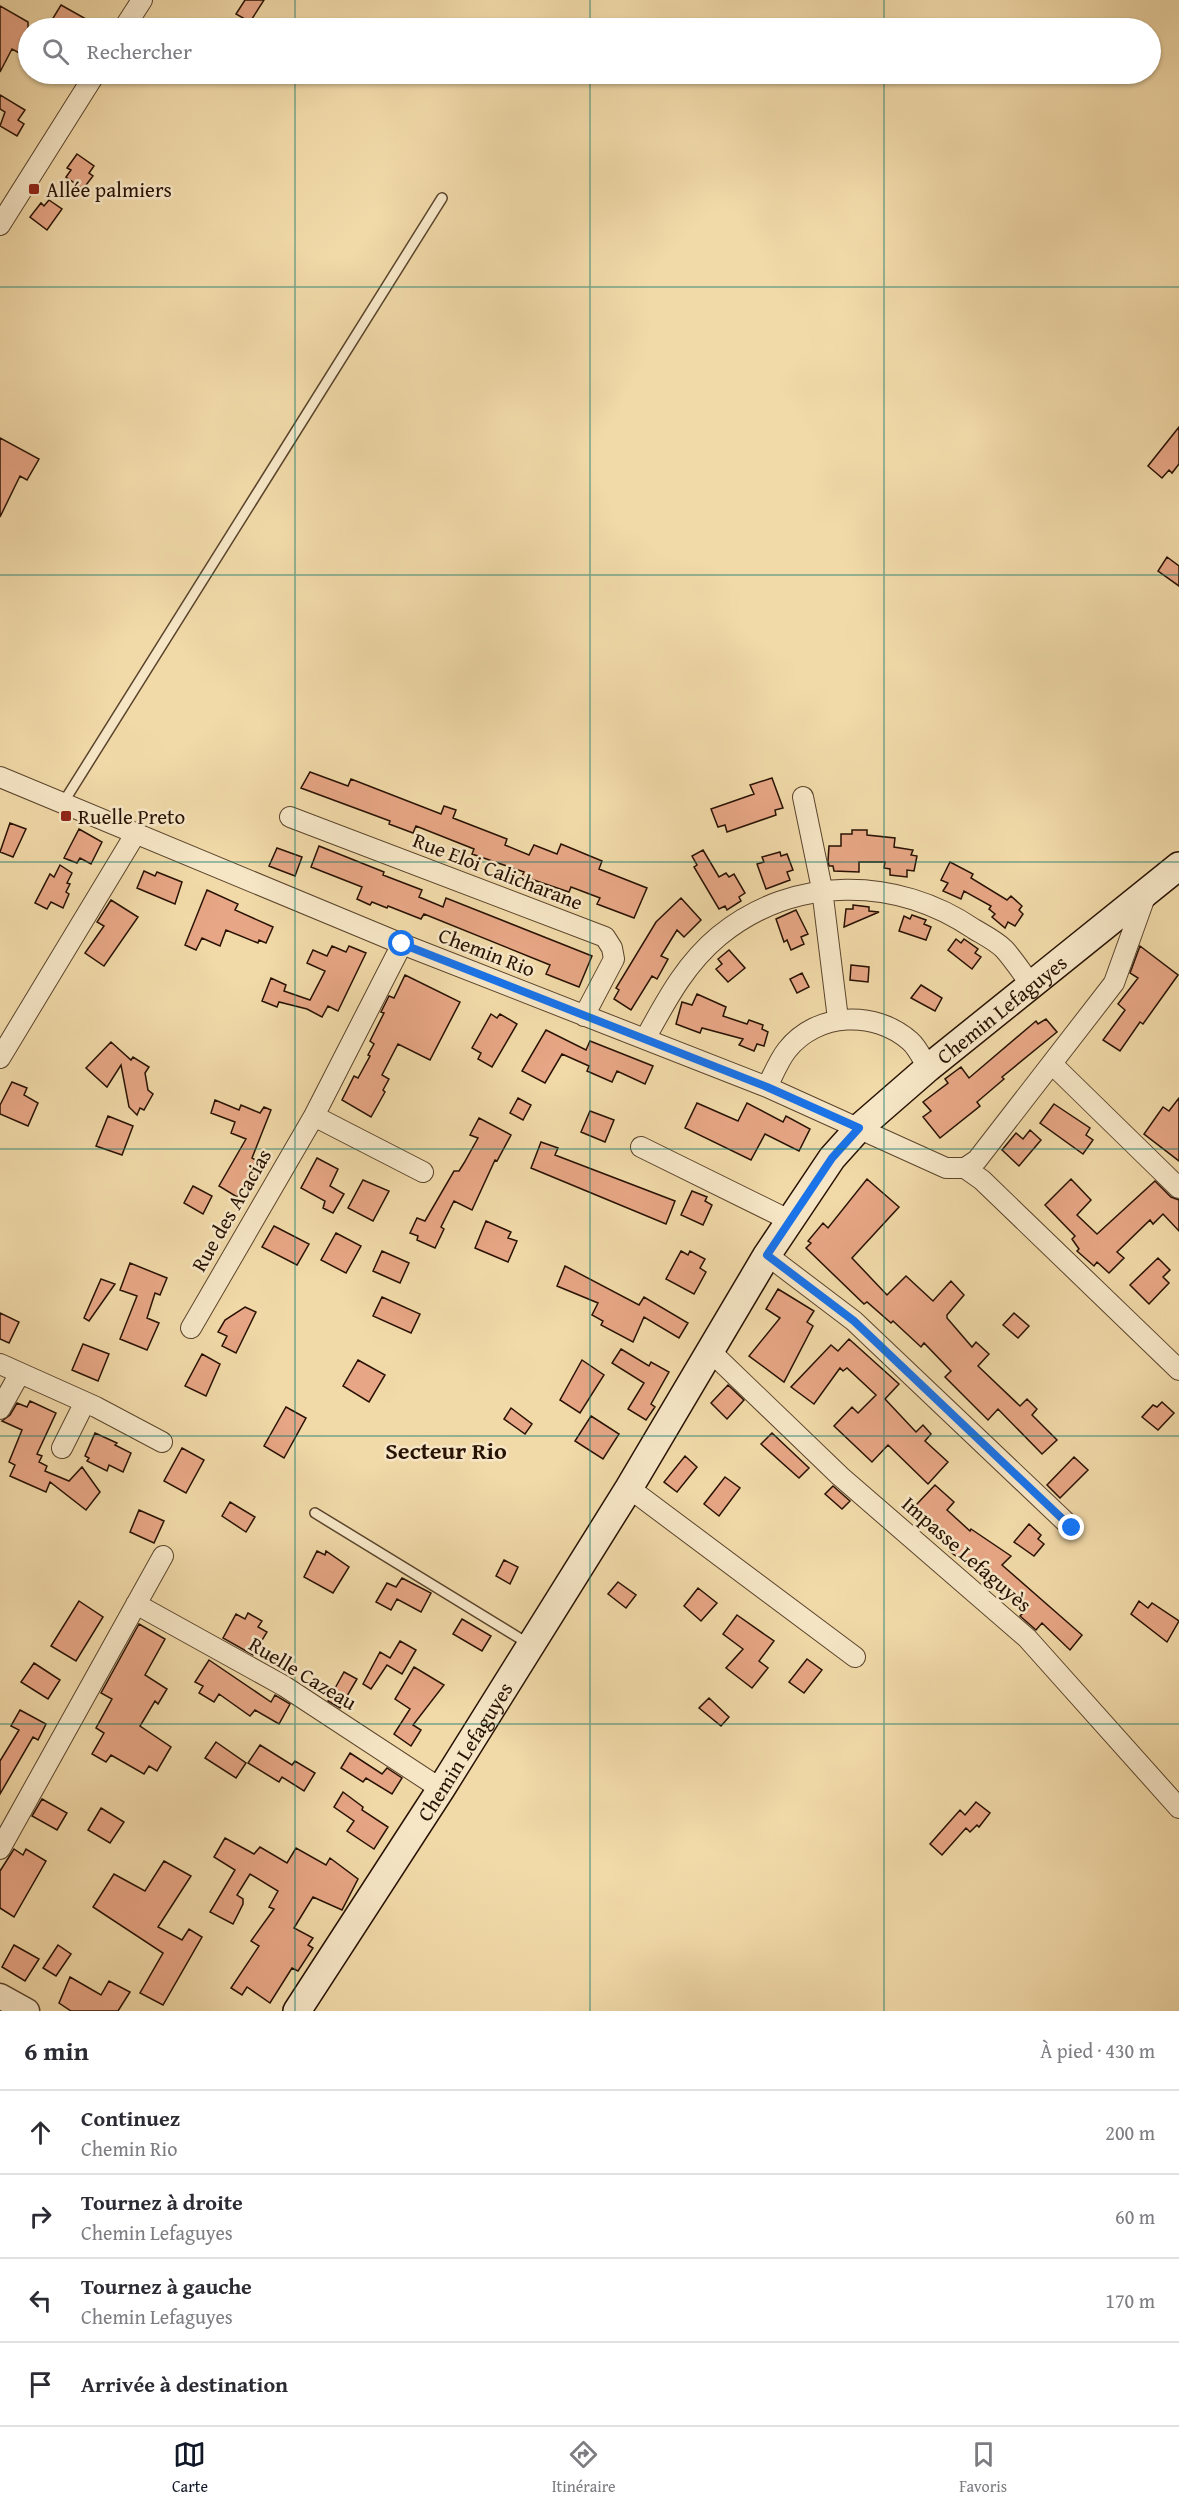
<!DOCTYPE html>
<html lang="fr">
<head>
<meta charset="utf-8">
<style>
	:root { --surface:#fff; --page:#f2f2f3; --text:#2b2b33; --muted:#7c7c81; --line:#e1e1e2; --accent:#111827 }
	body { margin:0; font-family:"Gentium Book Plus",serif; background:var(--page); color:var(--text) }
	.stop { position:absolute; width:18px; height:18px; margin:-14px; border:4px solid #1a73e8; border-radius:50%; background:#fff }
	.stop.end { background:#1a73e8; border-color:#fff; box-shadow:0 2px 6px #0008 }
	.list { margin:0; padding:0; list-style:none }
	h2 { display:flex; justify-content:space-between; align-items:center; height:78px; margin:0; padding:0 24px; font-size:26px }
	h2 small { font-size:20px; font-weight:400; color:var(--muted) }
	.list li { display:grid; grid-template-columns:39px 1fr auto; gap:18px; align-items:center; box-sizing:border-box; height:84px; padding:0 24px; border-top:2px solid var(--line) }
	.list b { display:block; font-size:22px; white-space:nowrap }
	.list p { margin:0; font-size:20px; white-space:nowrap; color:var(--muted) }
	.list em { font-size:20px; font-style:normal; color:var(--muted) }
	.icon { flex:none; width:33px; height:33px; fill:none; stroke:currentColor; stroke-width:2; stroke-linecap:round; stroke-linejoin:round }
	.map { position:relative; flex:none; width:1179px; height:2011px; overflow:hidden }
	.search { position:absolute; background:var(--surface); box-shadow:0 2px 4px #0004; left:18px; right:18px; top:18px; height:66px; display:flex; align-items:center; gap:15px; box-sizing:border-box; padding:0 21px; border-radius:33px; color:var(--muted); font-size:22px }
	.sheet { height:414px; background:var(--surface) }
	nav { display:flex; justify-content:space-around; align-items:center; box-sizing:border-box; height:84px; border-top:2px solid var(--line); background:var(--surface); font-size:16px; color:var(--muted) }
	nav a { display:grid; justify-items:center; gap:3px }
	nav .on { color:var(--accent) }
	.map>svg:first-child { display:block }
	.building { fill:#e7a685; stroke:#281203; stroke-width:1.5 }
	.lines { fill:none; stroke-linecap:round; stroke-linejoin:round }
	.service-casing { stroke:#5a442c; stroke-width:12 }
	.minor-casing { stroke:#5a442c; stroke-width:22 }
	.tertiary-casing { stroke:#5a442c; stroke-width:27 }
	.secondary-casing { stroke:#281203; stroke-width:30 }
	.service { stroke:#f6e6c6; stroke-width:9 }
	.minor { stroke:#f6e6c6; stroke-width:20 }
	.tertiary { stroke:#f6e6c6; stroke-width:24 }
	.secondary { stroke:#f6e6c6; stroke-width:27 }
	.route { stroke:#1a73e8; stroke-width:8 }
	.grid { fill:none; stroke:#0f766e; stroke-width:1.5; stroke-opacity:0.55 }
	.poi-dot { fill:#8f2418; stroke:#f6e6c6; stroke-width:2 }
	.labels { text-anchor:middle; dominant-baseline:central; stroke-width:5; stroke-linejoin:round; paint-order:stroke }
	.poi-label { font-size:21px; fill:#281203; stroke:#f6e6c6; text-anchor:start }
	.street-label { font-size:21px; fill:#281203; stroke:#f6e6c6 }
	.quarter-label { font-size:24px; font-weight:bold; fill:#281203; stroke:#f6e6c6 }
</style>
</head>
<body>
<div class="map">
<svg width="1179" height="2011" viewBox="0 0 1179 2011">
	<rect width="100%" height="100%" fill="#f1d9a8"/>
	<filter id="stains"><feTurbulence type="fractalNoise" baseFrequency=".00333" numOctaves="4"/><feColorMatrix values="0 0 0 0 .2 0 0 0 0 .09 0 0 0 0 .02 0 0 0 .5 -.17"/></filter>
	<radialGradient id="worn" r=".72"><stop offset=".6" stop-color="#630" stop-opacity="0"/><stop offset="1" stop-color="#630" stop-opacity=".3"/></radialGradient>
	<path class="building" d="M245 0H264L250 22 236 14Z
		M61 5 86 19 80 28H47Z
		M0 6 28 22V45L23 55 12 49 0 72Z
		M0 95 25 110 18 120 24 124 17 136 0 126 5 112 0 109Z
		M77 154 94 166 89 173 93 176 83 189 66 177 71 170 67 168Z
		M49 200 62 209 47 230 30 217 41 203 44 206Z
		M1179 427V464L1172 473 1169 470 1162 478 1148 466Z
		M0 438 39 459 27 480 20 476 0 517Z
		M1167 557 1179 566V586L1158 571Z
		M310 772 348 786 351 779 441 814 444 806 456 810 453 818 507 839 505 845 529 855 534 845 557 854 561 844 602 861 599 869 647 888 634 918 597 904 600 898 571 887 569 892 522 876 524 872 472 854 474 849 416 826 413 833 389 824 390 821 301 788Z
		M772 778 783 808 775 810 776 815 727 832 725 825 718 827 711 809 754 794 750 785Z
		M10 823 26 829 13 857 0 852Z
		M79 829 102 842 91 864 80 858 77 863 64 858Z
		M852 830H867V835L895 838 894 847 913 850 911 855 917 856 914 871 907 870V877L890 875V869L884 868 885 862H859V872L834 871 833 866H829L828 861 829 846H841V834H852Z
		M319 846 384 872 383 875 422 890 419 897 443 907 446 898 592 956 579 987 546 974 550 965 424 914 421 919 388 906 387 908 372 902 370 905 357 899 362 887 311 867Z
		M277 848 302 857 295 876 269 866Z
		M703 850 719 877 726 873 729 877 734 874 745 893 739 897 741 901 727 910 725 906 719 909 694 867 697 865 692 856Z
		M780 852 781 856 787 854 793 870 787 872 790 880 766 889 757 864 764 862 762 857Z
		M950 862 973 874 971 878 1007 900 1011 896 1022 906 1019 910 1023 914 1015 926 1008 922 1005 928 992 917 995 914 989 909 991 906 964 891 961 899 943 891 948 883 941 880Z
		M60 865 72 873 67 883 70 884 66 892 69 894 63 908 51 902 47 909 35 903 50 874 54 877Z
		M144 871 155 876 157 872 182 882 175 904 137 888Z
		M207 890 238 904 235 910 273 927 266 943 259 940 258 943 226 930 220 946 202 938 196 950 185 945Z
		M681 898 701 920 684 937 677 930 661 956 668 959 657 979 652 976 631 1010 614 999 619 990 616 988 656 922Z
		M111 900 138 917 104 966 85 953 104 926 97 922Z
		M853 905 869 907V911L879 912 844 927 846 909H853Z
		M796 910 808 934 801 937 804 944 791 950 787 940 784 942 776 919Z
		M912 915 926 920 924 924 931 927 926 940 899 931 904 916 910 919Z
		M956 939 961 943 964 939 978 949 975 953 981 957 972 969 948 950Z
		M332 946 346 952 349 946 366 953 338 1011 328 1006 322 1017 307 1009 279 1002 277 1007 262 1001 271 978 286 985 284 991 310 1000 325 971 307 963 313 950 327 956Z
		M1140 946 1178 975 1143 1024 1140 1022 1120 1051 1103 1040 1125 1010 1118 1004 1138 978 1130 973Z
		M729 950 745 968 728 982 716 969 722 964 718 959Z
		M851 965 869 967 868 982 850 980Z
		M802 973 809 987 797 993 790 979Z
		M405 975 460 1002 430 1060 398 1044 382 1075 389 1079 383 1090 385 1092 371 1117 342 1100 354 1076 358 1078 370 1056 368 1055 374 1044 370 1041 384 1013 381 1012 389 996 394 998Z
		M921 985 942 998 935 1011 911 998Z
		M697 994 726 1007 723 1016 747 1024 749 1020 763 1025 762 1029 768 1032 764 1046 757 1044 754 1051 739 1045 743 1039 702 1028 700 1033 676 1024 682 1002 692 1005Z
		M491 1014 497 1018 500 1014 517 1024 492 1067 478 1059 481 1053 472 1048Z
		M1046 1019 1057 1032 1002 1077 1004 1079 977 1102 980 1106 940 1138 923 1117 931 1111 923 1102 948 1083 945 1079 961 1067 969 1078 1036 1021 1038 1024Z
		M546 1030 586 1050 590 1041 653 1066 645 1084 617 1071 612 1082 587 1071 589 1066 562 1054 545 1083 522 1071Z
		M111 1042 131 1060 133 1057 149 1067 145 1073 148 1090 153 1094 144 1110 140 1108 137 1115 129 1107 121 1065 107 1087 86 1068Z
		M12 1082 27 1088 24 1095 38 1103 28 1126 0 1114V1105Z
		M518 1098 531 1105 523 1120 510 1113Z
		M1179 1098V1161L1144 1134 1163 1107 1169 1111Z
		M215 1100 239 1110 241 1105 260 1113 264 1107 271 1110 252 1158 262 1164 247 1189 243 1187 237 1197 219 1186 246 1139 231 1133 235 1122 211 1113Z
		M697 1103 738 1121 747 1103 783 1122 786 1116 810 1129 799 1151 765 1134 751 1160 685 1128Z
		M1054 1104 1090 1128 1086 1135 1093 1140 1083 1154 1040 1123Z
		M590 1111 614 1120 605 1142 581 1132Z
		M108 1116 133 1126 122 1155 96 1146Z
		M479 1118 511 1135 497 1161 495 1160 472 1210 454 1201 441 1227 444 1229 435 1248 417 1240 418 1236 410 1233 417 1218 425 1221 454 1171H459L464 1163 478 1138 470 1135Z
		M1030 1130 1041 1140 1019 1166 1002 1150 1016 1133 1023 1139Z
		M541 1142 558 1148 555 1155 675 1201 666 1224 531 1168Z
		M317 1158 338 1169 330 1186 344 1194 333 1213 323 1208 325 1201 301 1188Z
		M867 1179 899 1207 852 1258 887 1295 906 1276 933 1301 951 1281 964 1295 947 1315V1318L972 1347 976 1342 989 1354 978 1366 1020 1406 1027 1399 1037 1409 1032 1415 1057 1440 1042 1454 998 1409 988 1420 945 1377 951 1371 924 1343 921 1347 893 1321 891 1323 867 1302 864 1304 806 1248 811 1243 808 1241 823 1223 828 1228Z
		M1071 1179 1091 1200 1077 1215 1097 1234 1155 1181 1171 1197 1179 1200V1231L1163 1214 1153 1224 1150 1220 1117 1252 1124 1258 1109 1273 1097 1262 1094 1266 1077 1251 1079 1249 1072 1239 1075 1236 1045 1205Z
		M363 1180 389 1191 373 1221 348 1208Z
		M193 1186 212 1196 203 1214 184 1203Z
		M692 1191 707 1197 705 1201 712 1205 703 1225 681 1215Z
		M486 1221 511 1232 508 1238 517 1241 508 1262 475 1248Z
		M274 1226 309 1244 297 1265 262 1247Z
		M336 1233 361 1246 346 1273 321 1260Z
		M382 1251 409 1263 400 1283 373 1271Z
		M681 1251 688 1255 690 1251 705 1259 700 1268 706 1272 694 1294 666 1279Z
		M1158 1258 1170 1270 1163 1277 1169 1283 1149 1304 1130 1285Z
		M130 1263 167 1278 160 1295 155 1293 147 1318 159 1323 147 1350 120 1339 137 1296 120 1290Z
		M565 1266 639 1305 644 1297 688 1323 679 1338 644 1317 633 1342 601 1325 603 1321 592 1315 598 1303 557 1286Z
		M101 1279 115 1284 89 1321 84 1318Z
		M778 1289 814 1311 807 1322 813 1326 784 1382 749 1356 780 1318 766 1309Z
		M382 1297 420 1314 411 1333 373 1316Z
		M245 1307 256 1312 236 1353 222 1346 227 1336 218 1332 225 1320Z
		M0 1313 19 1322 9 1343 0 1339Z
		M1014 1313 1029 1326 1018 1338 1003 1325Z
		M849 1339 899 1384 885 1399 916 1432 923 1425 931 1434 925 1441 948 1462 928 1484 888 1445 872 1462 834 1426 852 1407 858 1413 876 1395 847 1368 843 1371 840 1368 814 1404 791 1387 831 1345 838 1351Z
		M83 1344 109 1354 98 1381 72 1370Z
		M621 1349 649 1366 651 1362 669 1372 651 1404 655 1407 646 1420 628 1409 644 1383 612 1363Z
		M202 1354 220 1364 206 1396 185 1386Z
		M358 1360 385 1375 369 1402 343 1386Z
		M582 1360 604 1375 580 1413 560 1400Z
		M728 1385 744 1400 727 1419 711 1403Z
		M30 1401 56 1413 37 1454 42 1456 39 1462 47 1466 45 1471 69 1481 82 1467 100 1492 86 1510 50 1482 46 1492 10 1476 15 1465 9 1462 22 1430 2 1421 10 1415 17 1403 27 1407Z
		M1162 1402 1174 1413 1158 1430 1142 1417 1153 1405 1157 1407Z
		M286 1407 306 1418 284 1458 264 1446Z
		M511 1408 532 1424 525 1434 504 1419Z
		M591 1416 619 1434 603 1459 575 1441Z
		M95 1433 117 1443 115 1445 131 1453 123 1472 109 1465 107 1471 87 1461 89 1458 85 1456Z
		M772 1433 809 1468 799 1478 761 1444Z
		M182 1448 204 1460 186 1493 164 1481Z
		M685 1456 697 1467 677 1492 664 1482Z
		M1074 1457 1088 1470 1060 1498 1047 1485Z
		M725 1477 740 1488 719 1516 704 1504Z
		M935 1485 954 1502 947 1510 970 1531 971 1529 1011 1556 1002 1565 1082 1635 1070 1650 1042 1623 1036 1630 1020 1616 1023 1613 1015 1605 1021 1599 999 1580 995 1585 977 1568 976 1571 949 1551 952 1548 937 1535 942 1530 916 1505Z
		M833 1486 850 1501 842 1509 825 1494Z
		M230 1502 255 1517 246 1532 222 1516Z
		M139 1510 164 1521 154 1543 130 1532Z
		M1029 1524 1041 1535 1038 1539 1044 1544 1034 1556 1014 1542Z
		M317 1551 325 1555 326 1551 349 1567 333 1593 304 1577Z
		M504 1560 518 1567 510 1584 496 1576Z
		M402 1578 431 1593 421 1612 397 1599 391 1610 376 1602 387 1583 396 1587Z
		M618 1582 636 1595 626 1608 608 1594Z
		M698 1588 717 1603 701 1621 684 1606Z
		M79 1601 103 1617 76 1661 51 1646Z
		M1139 1601 1148 1608 1152 1603 1179 1621 1167 1642 1131 1614Z
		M248 1613 262 1621 258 1627 267 1632 253 1655 223 1638 236 1614 245 1619Z
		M737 1615 774 1641 759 1661 768 1668 752 1688 726 1668 743 1649 723 1634Z
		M462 1619 491 1636 482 1651 453 1634Z
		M139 1624 165 1639 145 1675 167 1689 158 1704 155 1701 140 1726 171 1747 157 1771 149 1766 144 1774 111 1755 106 1762 92 1754 104 1733 96 1728 112 1699 101 1693Z
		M400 1641 416 1650 402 1674 387 1665 371 1689 363 1684 380 1652 390 1658Z
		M807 1659 822 1670 804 1693 789 1682Z
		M209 1660 271 1702 275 1695 290 1704 279 1724 255 1710 250 1716 219 1694 214 1702 199 1693 203 1686 195 1682Z
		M34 1663 60 1680 48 1699 21 1682Z
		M414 1667 444 1685 413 1725 421 1730 411 1746 394 1734 410 1709 395 1699Z
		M344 1672 357 1679 340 1708 328 1701Z
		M709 1698 729 1717 721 1726 699 1708Z
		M20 1710 46 1724 38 1740 33 1737 0 1794V1761L19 1730 11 1726Z
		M216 1742 246 1763 236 1778 205 1758Z
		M260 1745 292 1765 295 1761 315 1773 304 1791 282 1777 279 1782 248 1763Z
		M350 1753 382 1774 387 1768 402 1778 392 1794 366 1778 363 1782 341 1768Z
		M343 1792 363 1807 362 1810 388 1827 374 1849 347 1831 354 1821 334 1807Z
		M42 1799 67 1813 57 1830 32 1816Z
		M976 1802 990 1813 979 1827 977 1825 970 1832 966 1828 942 1855 930 1844 960 1810 965 1815Z
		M101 1808 124 1822 110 1843 88 1830Z
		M225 1838 254 1854 260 1847 287 1863 296 1848 326 1865 330 1858 358 1879 342 1910 313 1897 294 1928 313 1938 308 1945 313 1948 298 1971 292 1968 270 2003 247 1987 242 1995 231 1988 259 1946 251 1941 274 1909 269 1907 278 1891 250 1874 237 1895 243 1899V1904L233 1924 210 1912 235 1870 214 1857Z
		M14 1849 23 1855 26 1849 46 1861 14 1917 0 1908V1871Z
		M164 1861 191 1876 158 1927 182 1940 189 1929 202 1937 163 2005 140 1993 163 1953 93 1907 114 1874 145 1891Z
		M14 1945 39 1959 25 1981 2 1967Z
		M58 1945 71 1954 56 1976 43 1968Z
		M70 1977 101 1995 109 1981 130 1992 118 2011H71L59 2003Z"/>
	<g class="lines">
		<defs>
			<path id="service" d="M63 803 442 198
				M315 1513 529 1644"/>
			<path id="minor" d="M124 28 142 0
				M0 225 95 74
				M0 777 402 944 767 1087 946 1168H965L977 1160 1114 983 1146 894
				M803 797 822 889 838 1019
				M290 817 605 937 612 948 614 959 584 1016
				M645 1039C666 1001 685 964 719 936 794 875 896 876 974 929 984 935 996 941 1004 949 1014 960 1023 974 1032 986
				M0 1058 136 833
				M1052 1064 1179 1188
				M767 1087C773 1075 779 1060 787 1050 817 1012 875 1010 910 1041 918 1048 923 1060 928 1068
				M314 1116 423 1172
				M641 1147 789 1220
				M965 1168 982 1180 1179 1370
				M767 1255 854 1321 1072 1528
				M191 1328 314 1116 402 944
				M709 1350 840 1476 1027 1638 1179 1808
				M0 1364 96 1407 162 1442
				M0 1409 20 1373
				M62 1448 85 1402
				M629 1488 855 1657
				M136 1604 284 1686 441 1789
				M0 1849 163 1556"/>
			<path id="tertiary" d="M0 1996 27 2011"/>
			<g id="secondary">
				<path id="s1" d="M297 2011 441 1789 629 1488 767 1255 832 1158 859 1128 928 1068 1179 866"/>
			</g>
		</defs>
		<use href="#service" class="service-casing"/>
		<use href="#minor" class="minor-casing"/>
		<use href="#tertiary" class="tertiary-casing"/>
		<use href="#secondary" class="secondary-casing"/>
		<use href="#service" class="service"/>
		<use href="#minor" class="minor"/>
		<use href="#tertiary" class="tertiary"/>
		<use href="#secondary" class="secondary"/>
	</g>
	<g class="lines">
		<path class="route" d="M402 944 767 1087 859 1128 832 1158 767 1255 854 1321 1072 1528"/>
	</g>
	<path class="grid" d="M295 0V28M590 0V28M884 0V28M295 74V2011M590 74V2011M884 74V2011M0 287H1179M0 575H1179M0 862H1179M0 1149H1179M0 1436H1179M0 1724H1179"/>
	<g class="poi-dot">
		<rect x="28" y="183" width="12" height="12" rx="3"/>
		<rect x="60" y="810" width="12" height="12" rx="3"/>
	</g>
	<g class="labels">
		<g class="poi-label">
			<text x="46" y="189">Allée palmiers</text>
			<text x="78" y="816">Ruelle Preto</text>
		</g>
		<g class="street-label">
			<text transform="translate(498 871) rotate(21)">Rue Eloi Calicharane</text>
			<text transform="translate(487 952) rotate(21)">Chemin Rio</text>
			<text stroke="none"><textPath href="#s1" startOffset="1233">Chemin Lefaguyes</textPath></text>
			<text transform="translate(231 1210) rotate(-60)">Rue des Acacias</text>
			<text transform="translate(967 1554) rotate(41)">Impasse Lefaguyès</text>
			<text transform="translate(303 1673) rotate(31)">Ruelle Cazeau</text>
			<text stroke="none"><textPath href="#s1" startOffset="309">Chemin Lefaguyes</textPath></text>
		</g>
		<g class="quarter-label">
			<text x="446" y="1450">Secteur Rio</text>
		</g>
	</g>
	<rect width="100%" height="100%" filter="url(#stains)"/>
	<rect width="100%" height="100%" fill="url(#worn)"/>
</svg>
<div class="stop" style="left:402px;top:944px"></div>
<div class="stop end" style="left:1072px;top:1528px"></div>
<div class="search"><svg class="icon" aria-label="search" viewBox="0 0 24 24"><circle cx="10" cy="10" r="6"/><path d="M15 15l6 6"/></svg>Rechercher</div>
</div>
<section class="sheet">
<h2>6 min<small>À pied · 430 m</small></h2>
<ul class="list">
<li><svg class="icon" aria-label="ahead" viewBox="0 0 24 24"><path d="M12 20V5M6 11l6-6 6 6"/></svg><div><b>Continuez</b><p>Chemin Rio</p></div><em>200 m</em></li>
<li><svg class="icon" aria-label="right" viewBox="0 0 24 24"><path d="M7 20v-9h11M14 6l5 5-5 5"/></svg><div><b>Tournez à droite</b><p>Chemin Lefaguyes</p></div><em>60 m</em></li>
<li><svg class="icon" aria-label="left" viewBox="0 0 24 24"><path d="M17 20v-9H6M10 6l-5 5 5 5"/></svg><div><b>Tournez à gauche</b><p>Chemin Lefaguyes</p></div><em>170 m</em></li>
<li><svg class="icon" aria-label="arrive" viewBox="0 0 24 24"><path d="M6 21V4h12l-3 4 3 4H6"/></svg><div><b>Arrivée à destination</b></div></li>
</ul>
</section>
<nav>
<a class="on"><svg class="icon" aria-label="map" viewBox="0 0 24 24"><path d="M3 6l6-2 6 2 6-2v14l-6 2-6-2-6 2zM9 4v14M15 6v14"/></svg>Carte</a>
<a><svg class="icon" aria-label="directions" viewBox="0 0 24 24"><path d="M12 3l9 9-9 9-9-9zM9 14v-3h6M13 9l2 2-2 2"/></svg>Itinéraire</a>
<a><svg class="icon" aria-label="saved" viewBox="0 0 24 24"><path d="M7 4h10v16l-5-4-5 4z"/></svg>Favoris</a>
</nav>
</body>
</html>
